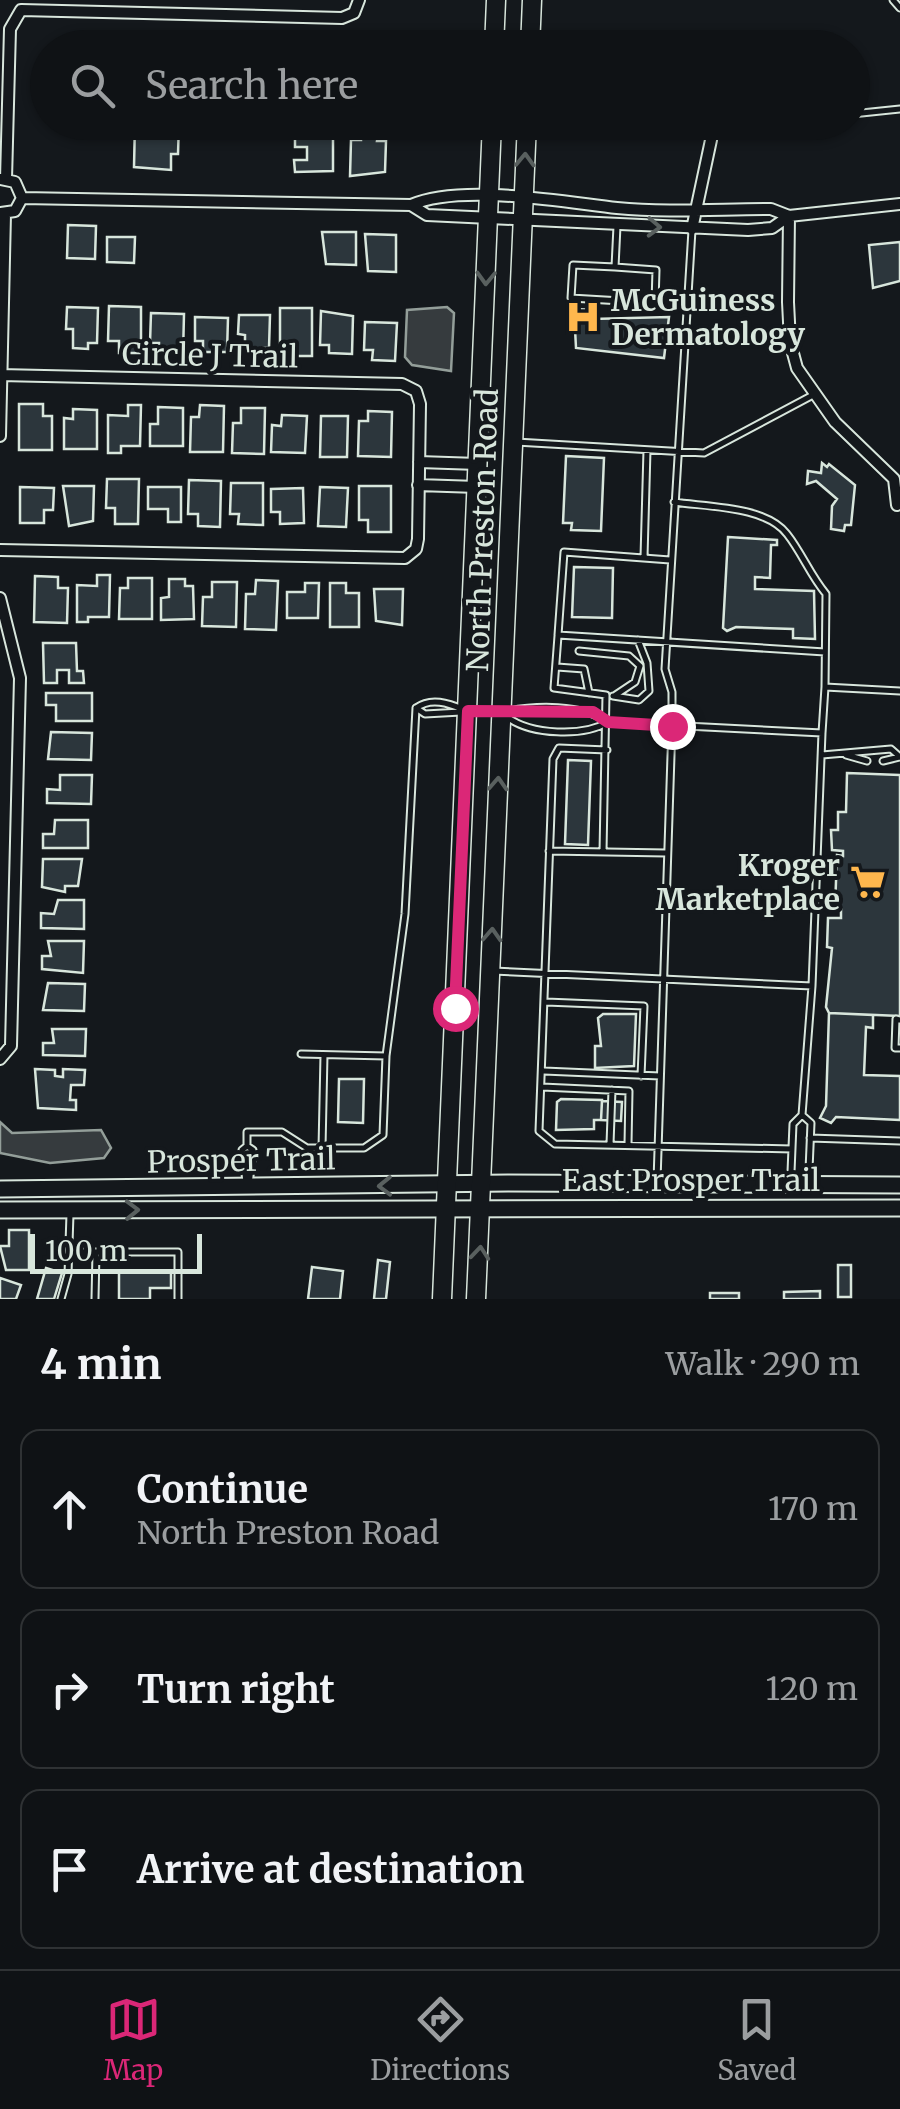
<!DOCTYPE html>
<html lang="en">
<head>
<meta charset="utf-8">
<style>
	:root { --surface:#0f1215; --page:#1d2022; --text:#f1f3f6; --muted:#9b9ea0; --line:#2f3234; --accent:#db2777 }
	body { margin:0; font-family:Merriweather,serif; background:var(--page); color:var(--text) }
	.scale { position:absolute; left:30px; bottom:25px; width:172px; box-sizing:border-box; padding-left:10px; border:5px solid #d8e6dc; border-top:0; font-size:28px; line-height:35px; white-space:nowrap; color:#d8e6dc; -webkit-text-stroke:8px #14181c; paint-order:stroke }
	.stop { position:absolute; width:30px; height:30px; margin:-22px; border:8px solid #db2777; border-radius:50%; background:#fff }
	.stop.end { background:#db2777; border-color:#fff; box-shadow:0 2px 10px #0008 }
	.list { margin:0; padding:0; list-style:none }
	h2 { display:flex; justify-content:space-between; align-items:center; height:130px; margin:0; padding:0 40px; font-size:42px }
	h2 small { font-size:32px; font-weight:400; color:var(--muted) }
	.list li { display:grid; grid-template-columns:65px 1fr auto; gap:30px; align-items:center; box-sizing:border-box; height:160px; margin:0 20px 20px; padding:0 20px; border:2px solid var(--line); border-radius:20px }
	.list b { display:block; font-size:38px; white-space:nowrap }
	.list p { margin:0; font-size:32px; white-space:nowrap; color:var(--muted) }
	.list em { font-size:32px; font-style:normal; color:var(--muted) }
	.icon { flex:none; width:55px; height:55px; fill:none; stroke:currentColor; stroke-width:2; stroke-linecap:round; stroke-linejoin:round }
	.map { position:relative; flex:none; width:900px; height:1299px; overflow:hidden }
	.search { position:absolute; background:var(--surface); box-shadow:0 2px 8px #0004; left:30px; right:30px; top:30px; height:110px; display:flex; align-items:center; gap:25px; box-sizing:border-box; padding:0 35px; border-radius:55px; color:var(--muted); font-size:38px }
	.sheet { height:670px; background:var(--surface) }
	nav { display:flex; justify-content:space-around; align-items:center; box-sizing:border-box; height:140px; border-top:2px solid var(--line); background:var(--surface); font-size:28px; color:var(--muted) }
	nav a { display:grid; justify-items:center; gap:5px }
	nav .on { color:var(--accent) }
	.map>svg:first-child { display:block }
	.water { fill:#363b3e; stroke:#939e99; stroke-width:2.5 }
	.building { fill:#2c363c; stroke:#d8e6dc; stroke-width:2.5 }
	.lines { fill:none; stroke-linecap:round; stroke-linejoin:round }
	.service-casing { stroke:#d8e6dc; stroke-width:9 }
	.minor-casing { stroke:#d8e6dc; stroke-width:14 }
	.secondary-casing { stroke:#d8e6dc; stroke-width:19 }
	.primary-casing { stroke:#d8e6dc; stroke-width:21 }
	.service { stroke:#14181c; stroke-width:5 }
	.minor { stroke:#14181c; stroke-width:10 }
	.secondary { stroke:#14181c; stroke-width:15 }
	.primary { stroke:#14181c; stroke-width:18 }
	.oneway { stroke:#59605f }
	.route { stroke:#db2777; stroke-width:12 }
	.labels { text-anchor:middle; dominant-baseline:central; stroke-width:8; stroke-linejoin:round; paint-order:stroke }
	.poi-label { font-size:30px; font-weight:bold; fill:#d8e6dc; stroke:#14181c; text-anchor:start }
	.street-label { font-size:30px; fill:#d8e6dc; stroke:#14181c }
</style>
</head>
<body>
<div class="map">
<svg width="900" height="1299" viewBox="0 0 900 1299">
	<rect width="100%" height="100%" fill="#14181c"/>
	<path class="water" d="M447 307 454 313 451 371 412 365 405 357 407 310Z
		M0 1122 12 1133 101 1130 111 1148 104 1158 50 1163 0 1153Z"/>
	<path class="building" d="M135 122H147V133H165V122H179L178 154H171V170L134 167Z
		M295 128H333V171L295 172 294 160H307V147H295Z
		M361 134 378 135 377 141H386L385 172 350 176 351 140H361Z
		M68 225 96 226 95 259 67 258Z
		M322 232H356V265L326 264Z
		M365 234 396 235V272L368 271Z
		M107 237H135L134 263 107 262Z
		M900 242V281L873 288 869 245Z
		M109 306 141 307V353H119V341H108Z
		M67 307 98 308 97 343H88V349L73 348V329H66Z
		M280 308H312V356H289V343H280Z
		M574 309 593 310 592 319 669 317 664 358 576 348Z
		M321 311 353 316 352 354 329 353V345H320Z
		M151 313 184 314 183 355 159 354V343H150Z
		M239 315H270L269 348H261L260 354H245V335L238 334Z
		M195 317 228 318 227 352H203V341H195Z
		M365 322 397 323 395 361 372 360 373 350H364Z
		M19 404H43V416H52V450H19Z
		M128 405H141L140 446H121V453H108V415L128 416Z
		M200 405 224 406 223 452H190L191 417H199Z
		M158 407 183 408V446H150V424H158Z
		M241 408H265L264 454 232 453 233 423H241Z
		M73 409 97 410V449H64V418L73 419Z
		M368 411 392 412 391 457 358 456 359 421H368Z
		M282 415 307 416 305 453 271 452 272 425 281 426Z
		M321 416H348L347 457H320Z
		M566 456 604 458 601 531 571 530 572 523H563Z
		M822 463 827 467 829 464 855 485 851 525H845L844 531 831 529 832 506 837 499 816 481 807 484 808 471 821 473Z
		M107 479H139L138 524H115V508H106Z
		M189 480 221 481 220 527 198 526V514H188Z
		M231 483H263V525L238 524 239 514H230Z
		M63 486H94L93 521 69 526Z
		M359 486H391V532H368V520H359Z
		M20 487 54 488 53 510H44V523H20Z
		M148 487H181V522H168V509H148Z
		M320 487 348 488 346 527 318 526Z
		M303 488 304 523 280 524V512H271V489Z
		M728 537 777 540V545H771L770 578 755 577V589L814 591 815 639 793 638V629L736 627 727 631 723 628Z
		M574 567 613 568 612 618 572 617Z
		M97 575H110L109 617H88V622H77V585L97 586Z
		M35 576 58 577V588H68L67 623 34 622Z
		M128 578H152V619H119L120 588H128Z
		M169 579H185V586H193L194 619 161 620V598L169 597Z
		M256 580 278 581 276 630 245 629 246 594H255Z
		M212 582H237L236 627 202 626 203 597H212Z
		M305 583H319L318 618H287V592H305Z
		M330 583H346V593H359V627H330Z
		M374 589H403L402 625 376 621Z
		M43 643H76L77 671H83L84 683H69V670H57V683H44Z
		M46 693H92V721H56V705H46Z
		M51 732 92 733 91 760 48 759Z
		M568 760 591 761 588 845 565 844Z
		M847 773 900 775V1016L829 1013 826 1007 832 948 827 947 828 918H841V909L835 908 837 855 843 856V851L832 850 831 830H838V812H846Z
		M60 775H92L91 804 47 803V789L60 790Z
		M55 820H88V848H43V834H54Z
		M43 859H82L78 886H65V892L42 887Z
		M58 900H84V929L41 928V913L54 914Z
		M48 941H84L83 973 42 969V956H51Z
		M48 983 85 984 84 1011 43 1010Z
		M829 1013 873 1015V1028L866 1027 864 1075 900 1076V1120L836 1117 831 1123 820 1118 826 1106Z
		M603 1014H636L634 1066 595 1068V1046H601L598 1018Z
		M52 1029H86L85 1056 43 1055V1043H54Z
		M35 1069 55 1070V1076L63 1077V1069L85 1070 84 1085H71L70 1100H76V1110L38 1108Z
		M339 1079H364L363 1123 338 1122Z
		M561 1099 602 1100 601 1120H594V1129L556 1130 557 1102Z
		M602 1101 622 1102 621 1121 601 1120Z
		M9 1230H29V1270H6L0 1246H9Z
		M378 1260 390 1262 386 1299H374Z
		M838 1265H851V1297H838Z
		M312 1267 343 1271 340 1299H308Z
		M46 1268 62 1273 54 1299H37Z
		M119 1271H171V1288H150V1299H119Z
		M0 1278 21 1285 16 1299H0Z
		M820 1291V1299H784V1292Z
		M710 1293H739V1299H710Z"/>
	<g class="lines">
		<defs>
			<path id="service" d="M893 0 900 8
				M852 114 900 109
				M712 138 719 126 759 122
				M617 226 615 267 656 270 655 303 687 304
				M615 267 573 265 571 298 655 303
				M516 442 704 453 813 395
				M674 502C707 507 766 506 787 534 802 553 810 575 826 594L825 687
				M644 557 647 450
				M670 560 564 552 558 635 825 652
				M558 636 554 688 606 695 603 852
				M579 651 629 656 640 666 635 682 614 696
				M557 667 584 669 589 693
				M613 696 639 700 649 691 647 663 638 640
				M416 708C431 697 448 703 465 710
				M416 708 425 714 461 712
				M504 712C535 705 582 704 608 722L822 733 825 687 900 691
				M507 717C531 735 583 737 608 722
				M607 750 559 748 553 759 539 1131 555 1144 792 1149
				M822 755 891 749 900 757
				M846 755 867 761
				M883 761 900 757
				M549 851 666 853
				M493 971 812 986
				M546 1002 644 1006 641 1076
				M900 1020 896 1019 895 1048H900
				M301 1054 386 1056
				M544 1071 660 1076
				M542 1087 629 1091 628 1144
				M810 1138 900 1141
				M610 1144 612 1090
				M247 1146 253 1150 249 1185
				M322 1148 324 1055
				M796 1180 791 1172 793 1124 802 1115 812 986 822 733
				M657 1181 672 725V692L665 669 692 230
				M802 1181 809 1170 811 1123 802 1115
				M246 1182 242 1150 247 1146V1132H282L307 1148H364L383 1135 386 1056 405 914 416 708
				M69 1252H178V1299
				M61 1299 68 1274 70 1214
				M95 1299 96 1252"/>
			<path id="minor" d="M1 179 15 182 22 198 15 211 1 213
				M6 179 10 29 21 10 342 18 354 13 359 0
				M22 198 411 205C461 183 563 202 617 208 667 213 720 209 771 209L789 216
				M411 205 427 215 748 230 772 228 789 216 900 204
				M789 216 788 302 790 342 797 368 835 422 894 479 897 505
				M692 229 711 140
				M0 375 402 384 416 391 420 404 418 539 416 549 405 558 0 550
				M0 436 5 214
				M419 462 478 464
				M418 485 477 487
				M0 598 20 678 11 1046 0 1059"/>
			<path id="secondary" d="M0 1189 508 1183 900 1185
				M0 1210 900 1208"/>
			<path id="primary" d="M494 48 496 0
				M530 48 532 0
				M442 1299 492 122
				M476 1299 527 122"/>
		</defs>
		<use href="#service" class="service-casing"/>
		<use href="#minor" class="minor-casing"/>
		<use href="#secondary" class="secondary-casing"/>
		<use href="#primary" class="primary-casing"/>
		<use href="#service" class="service"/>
		<use href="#minor" class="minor"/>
		<use href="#secondary" class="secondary"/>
		<use href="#primary" class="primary"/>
	</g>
	<defs><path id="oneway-chevron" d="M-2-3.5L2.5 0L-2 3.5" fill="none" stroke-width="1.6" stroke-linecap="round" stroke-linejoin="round" transform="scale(2.5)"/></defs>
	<g class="oneway">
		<use href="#oneway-chevron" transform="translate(525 160) rotate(-88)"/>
		<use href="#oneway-chevron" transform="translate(654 227) rotate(2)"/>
		<use href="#oneway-chevron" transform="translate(486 278) rotate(92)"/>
		<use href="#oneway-chevron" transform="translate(498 784) rotate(-87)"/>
		<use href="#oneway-chevron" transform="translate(492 935) rotate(-87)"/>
		<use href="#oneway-chevron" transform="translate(385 1186) rotate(179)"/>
		<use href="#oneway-chevron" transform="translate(132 1210) rotate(-1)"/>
		<use href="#oneway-chevron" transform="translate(480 1253) rotate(-85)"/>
	</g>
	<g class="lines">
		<path class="route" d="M455 1008 468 711 593 712 608 722 672 726"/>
	</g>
	<defs>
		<symbol id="hospital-bare" viewBox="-9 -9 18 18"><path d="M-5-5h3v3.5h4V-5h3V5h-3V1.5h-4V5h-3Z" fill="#ffb74d" stroke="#14181c" stroke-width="2.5" paint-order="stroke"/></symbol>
		<symbol id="supermarket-bare" viewBox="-9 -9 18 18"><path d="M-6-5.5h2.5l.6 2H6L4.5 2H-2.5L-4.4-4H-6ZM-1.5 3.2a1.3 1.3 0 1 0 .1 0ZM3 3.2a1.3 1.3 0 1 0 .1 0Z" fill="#ffb74d" stroke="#14181c" stroke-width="2.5" paint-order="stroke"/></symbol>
	</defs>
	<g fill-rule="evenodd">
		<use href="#hospital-bare" x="558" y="292" width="50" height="50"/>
		<use href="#supermarket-bare" x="843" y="857" width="50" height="50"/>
	</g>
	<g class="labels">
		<g class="poi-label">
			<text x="611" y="300">McGuiness<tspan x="611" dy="34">Dermatology</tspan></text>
			<text x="840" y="865" text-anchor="end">Kroger<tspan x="840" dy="34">Marketplace</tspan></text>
		</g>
		<g class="street-label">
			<text transform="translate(210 355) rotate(1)">Circle J Trail</text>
			<text transform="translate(482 530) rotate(-88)">North Preston Road</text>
			<text transform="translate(241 1160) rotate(-1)">Prosper Trail</text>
			<text x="691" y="1180">East Prosper Trail</text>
		</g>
	</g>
</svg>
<div class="scale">100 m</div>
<div class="stop" style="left:455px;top:1008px"></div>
<div class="stop end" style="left:672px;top:726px"></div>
<div class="search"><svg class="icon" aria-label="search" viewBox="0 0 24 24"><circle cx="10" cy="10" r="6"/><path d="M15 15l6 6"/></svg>Search here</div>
</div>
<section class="sheet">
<h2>4 min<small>Walk · 290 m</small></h2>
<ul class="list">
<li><svg class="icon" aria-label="ahead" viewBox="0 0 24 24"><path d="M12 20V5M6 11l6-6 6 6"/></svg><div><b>Continue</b><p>North Preston Road</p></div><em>170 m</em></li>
<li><svg class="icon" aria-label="right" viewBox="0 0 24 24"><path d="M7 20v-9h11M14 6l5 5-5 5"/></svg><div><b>Turn right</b></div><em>120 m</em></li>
<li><svg class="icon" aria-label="arrive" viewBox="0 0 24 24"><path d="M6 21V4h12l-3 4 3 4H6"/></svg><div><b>Arrive at destination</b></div></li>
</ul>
</section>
<nav>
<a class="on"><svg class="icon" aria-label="map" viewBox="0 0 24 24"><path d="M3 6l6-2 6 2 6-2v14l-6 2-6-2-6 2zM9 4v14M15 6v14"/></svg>Map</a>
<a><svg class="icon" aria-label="directions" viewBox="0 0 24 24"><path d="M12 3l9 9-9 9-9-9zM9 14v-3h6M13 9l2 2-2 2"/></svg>Directions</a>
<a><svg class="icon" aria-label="saved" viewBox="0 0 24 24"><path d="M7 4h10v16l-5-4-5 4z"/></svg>Saved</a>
</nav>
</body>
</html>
